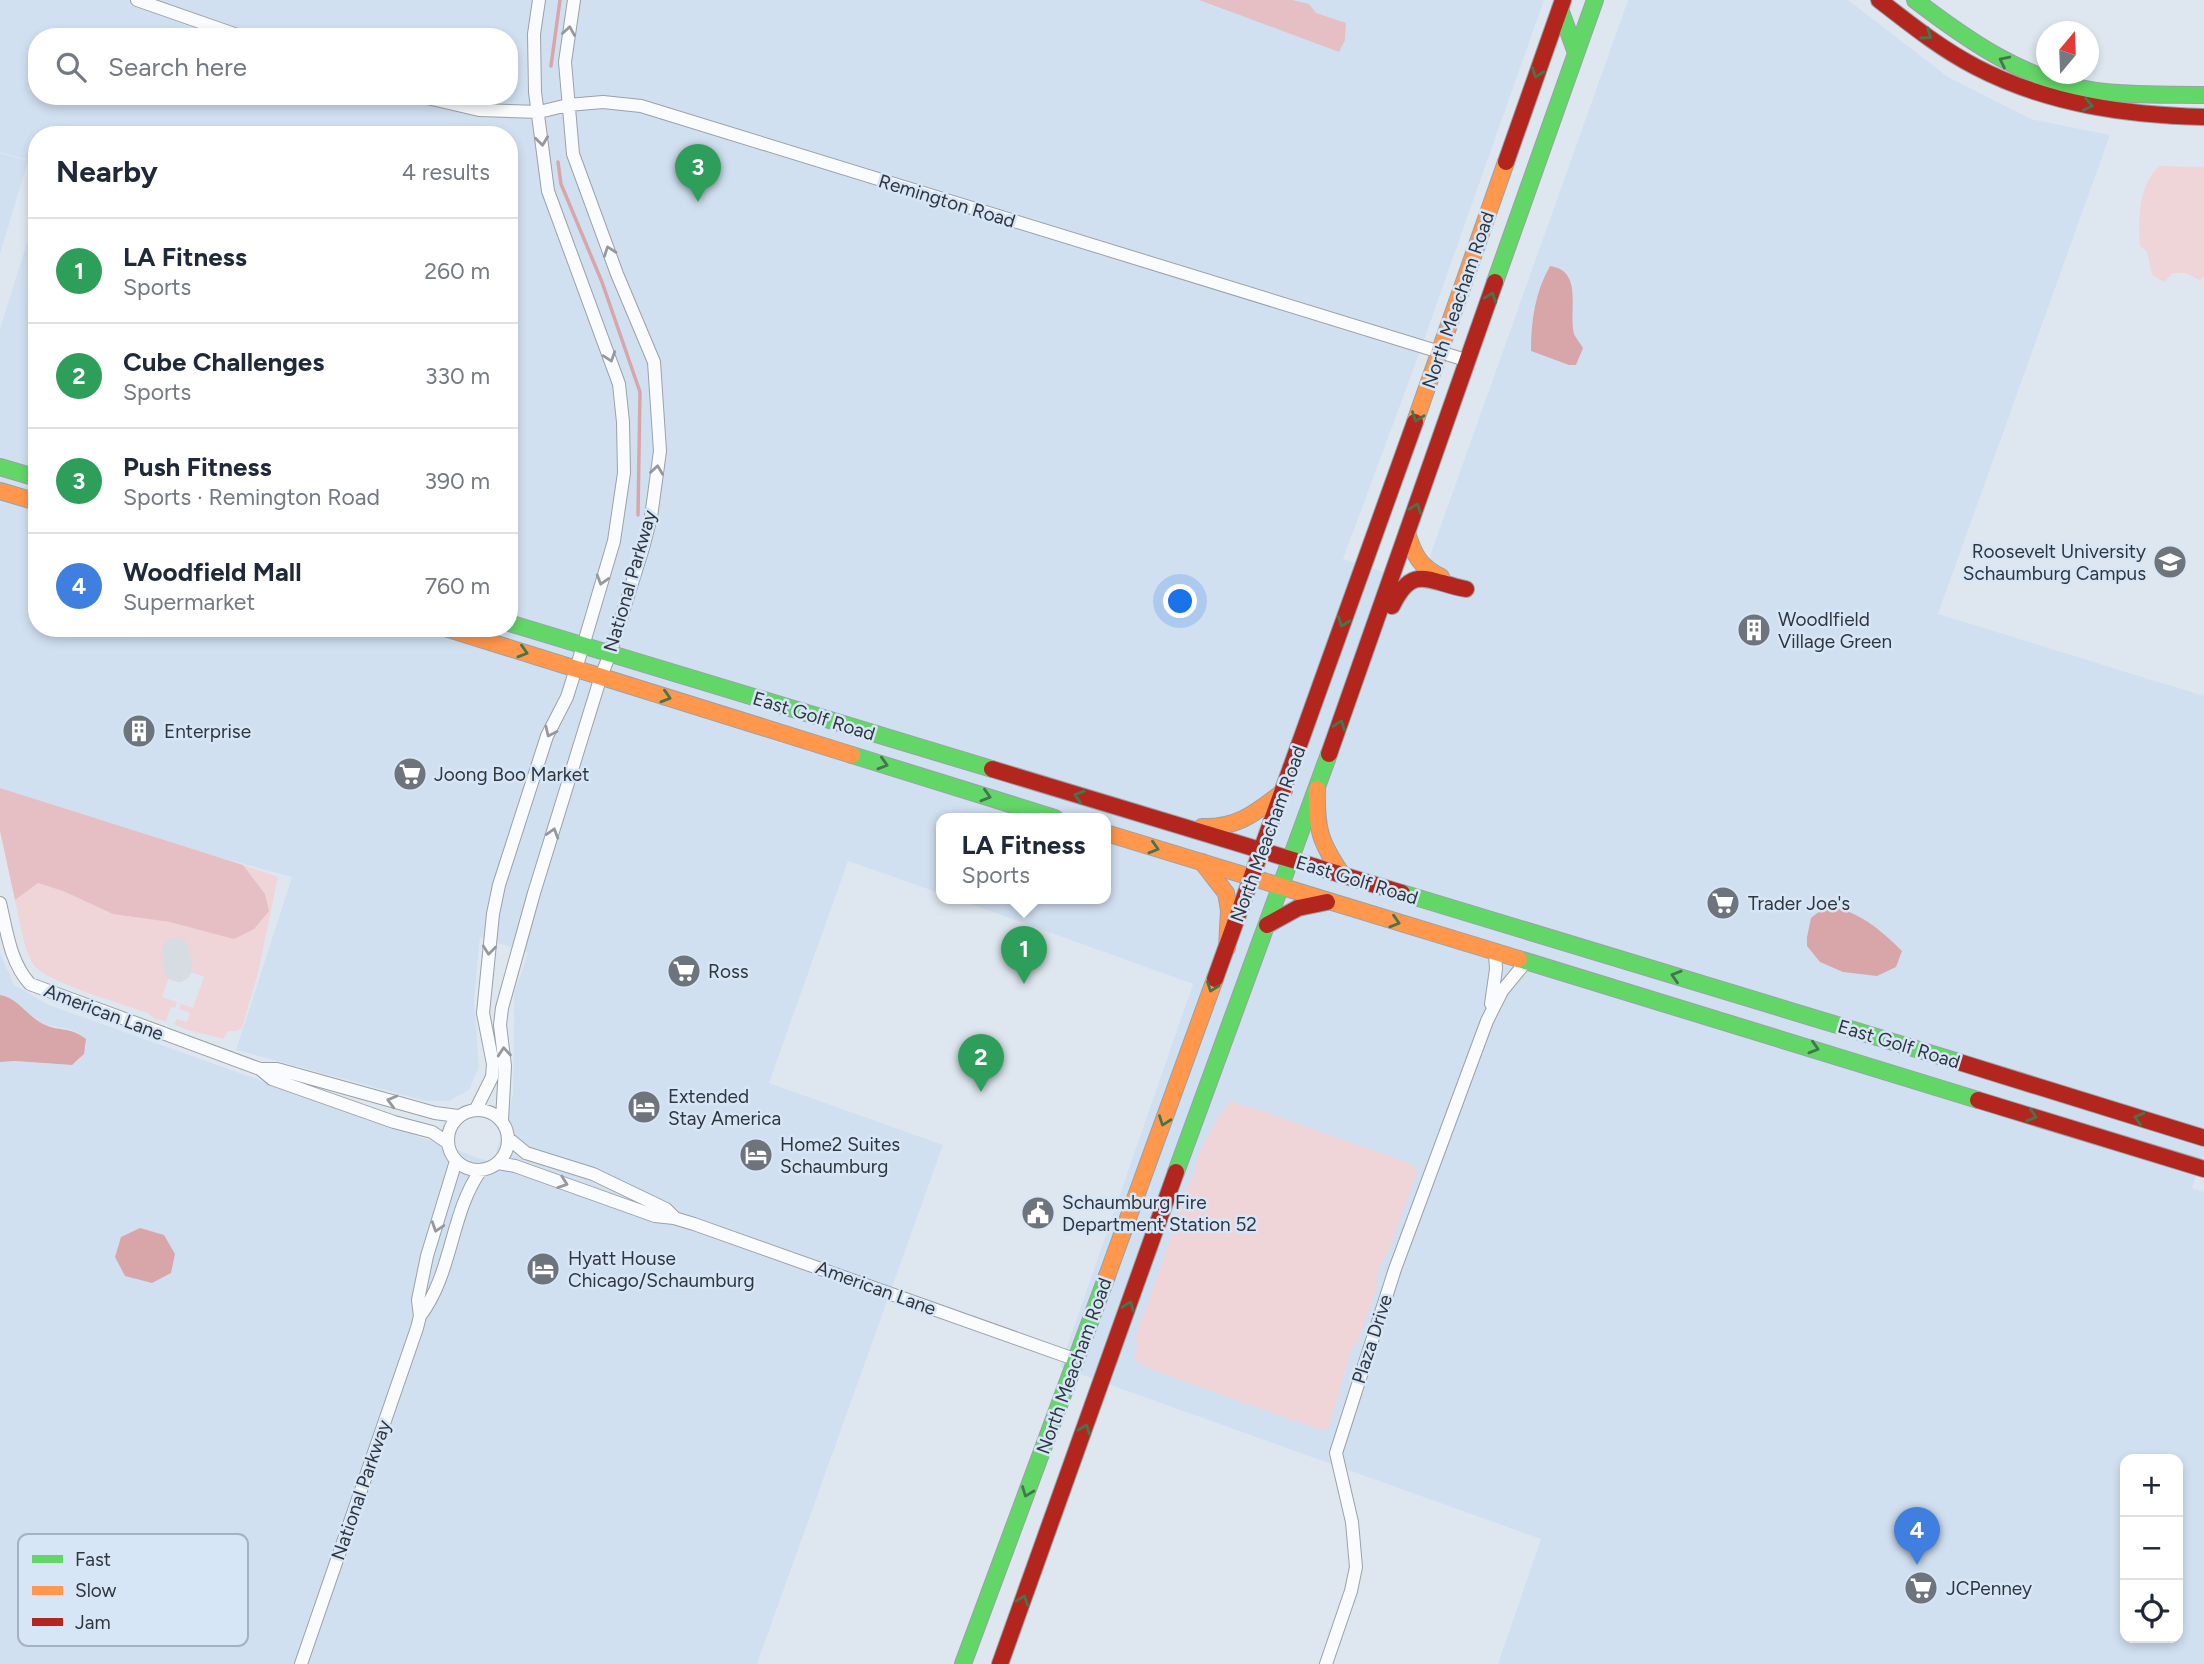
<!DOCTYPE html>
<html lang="en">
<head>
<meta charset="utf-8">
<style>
	:root { --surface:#fff; --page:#f6f6f7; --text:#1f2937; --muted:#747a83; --line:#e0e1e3; --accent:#b45309 }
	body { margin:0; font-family:Figtree,sans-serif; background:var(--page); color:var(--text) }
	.controls { position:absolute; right:21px; bottom:21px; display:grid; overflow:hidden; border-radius:14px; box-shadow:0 4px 10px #0003 }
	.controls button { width:63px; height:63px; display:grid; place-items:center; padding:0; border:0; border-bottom:2px solid var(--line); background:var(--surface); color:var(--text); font:35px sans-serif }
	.compass { position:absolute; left:2036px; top:21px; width:63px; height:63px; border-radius:50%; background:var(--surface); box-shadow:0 4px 10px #0003; rotate:19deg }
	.you { position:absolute; left:1181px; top:602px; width:24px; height:24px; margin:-18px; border:5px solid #fff; border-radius:50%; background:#1a73e8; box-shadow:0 0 0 10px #1a73e833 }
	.badge { display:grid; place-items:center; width:46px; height:46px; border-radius:50%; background:var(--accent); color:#fff; font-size:23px; font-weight:700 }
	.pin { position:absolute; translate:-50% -58px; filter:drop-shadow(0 2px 4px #0008) }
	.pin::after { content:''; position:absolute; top:37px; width:24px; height:21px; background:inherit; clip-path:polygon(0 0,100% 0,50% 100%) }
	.popup { position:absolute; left:936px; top:813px; width:175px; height:91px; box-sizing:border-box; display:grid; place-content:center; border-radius:14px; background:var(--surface); filter:drop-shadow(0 2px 5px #0005); font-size:23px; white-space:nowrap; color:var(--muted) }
	.popup b { font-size:26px; color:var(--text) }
	.popup::after { content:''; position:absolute; left:50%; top:100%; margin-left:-14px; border:14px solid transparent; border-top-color:var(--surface) }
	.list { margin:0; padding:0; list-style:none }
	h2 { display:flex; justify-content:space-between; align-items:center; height:91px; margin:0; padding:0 28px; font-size:30px }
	h2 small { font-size:23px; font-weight:400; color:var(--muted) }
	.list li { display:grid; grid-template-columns:46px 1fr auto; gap:21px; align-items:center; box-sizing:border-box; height:105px; padding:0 28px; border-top:2px solid var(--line) }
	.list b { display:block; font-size:26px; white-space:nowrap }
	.list p { margin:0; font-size:23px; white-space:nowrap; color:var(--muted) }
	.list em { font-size:23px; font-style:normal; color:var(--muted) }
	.icon { flex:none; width:38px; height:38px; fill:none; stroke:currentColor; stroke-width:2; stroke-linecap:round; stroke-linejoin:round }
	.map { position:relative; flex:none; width:2204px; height:1664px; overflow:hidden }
	.search { position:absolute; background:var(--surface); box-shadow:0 4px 10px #0003; left:28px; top:28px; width:490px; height:77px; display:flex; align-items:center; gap:18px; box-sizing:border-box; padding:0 24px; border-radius:28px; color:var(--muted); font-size:26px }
	.panel { position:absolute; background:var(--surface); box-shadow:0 4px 10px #0003; left:28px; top:126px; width:490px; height:511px; border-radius:28px }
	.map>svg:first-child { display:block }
	.built { fill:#d1e0f1; fill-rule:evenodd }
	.green { fill:#efd4d8 }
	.forest { fill:#e5bfc3 }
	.water { fill:#d8a6a9 }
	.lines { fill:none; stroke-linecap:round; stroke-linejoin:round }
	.stream { stroke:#d8a6a9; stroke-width:3.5 }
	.taxiway { stroke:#d7dce2; stroke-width:28 }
	.street-casing { stroke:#9aa1a8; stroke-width:14 }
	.fast-casing { stroke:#9aa1a8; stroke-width:18 }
	.slow-casing { stroke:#9aa1a8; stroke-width:18 }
	.jam-casing { stroke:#9aa1a8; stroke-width:18 }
	.street { stroke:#fafbfd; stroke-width:12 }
	.fast { stroke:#63d668; stroke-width:16 }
	.slow { stroke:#ff974d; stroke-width:16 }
	.jam { stroke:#b3261e; stroke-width:16 }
	.oneway { stroke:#95989d }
	.oneway2 { stroke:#44764e }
	.labels { text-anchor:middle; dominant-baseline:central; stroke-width:5; stroke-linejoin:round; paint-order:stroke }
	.street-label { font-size:19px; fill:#30363d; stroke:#d7e6f7 }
	.poi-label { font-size:19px; fill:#30363d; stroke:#d7e6f7; text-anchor:start }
	.key { fill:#d7e6f7; stroke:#a5b1bf; stroke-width:2 }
	.key-label { font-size:19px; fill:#30363d }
</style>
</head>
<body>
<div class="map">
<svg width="2204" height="1664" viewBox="0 0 2204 1664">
	<rect width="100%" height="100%" fill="#dee7f0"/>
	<path class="built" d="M0 0H1544L1418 357 1343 559 1420 584 1628 0H1848L1948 77 2031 119 2110 135 1938 614 2204 696V1152L2192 1188 2204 1192V1664H1498L1541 1539 1060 1367 1193 984 954 898H1106V818H942V894L848 861 769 1083 943 1145 757 1664H0V1062L15 1061 66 1065 79 1060 86 1046 79 1034 72 1030 43 1024 0 995V953L14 985 49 1005 493 1163 513 1095 514 994 528 953 480 937 474 999 479 1067 469 1090 449 1101H426L236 1050 292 877 0 798V329L37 211V628H509V135H37V163L0 152ZM37 37H509V96H37ZM2125 1459H2178V1638H2125Z
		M0 153 28 161 0 254Z"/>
	<path class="green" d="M2160 166 2204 167V276L2199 280 2186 273H2173L2164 282 2152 275 2147 251 2140 246C2138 222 2139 181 2160 166Z
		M243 865 278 877 258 973 242 1028 236 1031H228L223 1039C208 1034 185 1031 174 1024L177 1019 187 1022 190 1013 179 1009 181 1004 193 1008 204 977 180 968 177 952 182 953 183 948 173 944 171 949 175 951 177 968 173 966 162 997 177 1002 175 1008 171 1007 166 1021 155 1019 148 1013C124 1004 44 982 33 964 22 946 20 920 15 900L38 883 63 891 113 914 170 922 265 894Z
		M1230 1101 1263 1111 1408 1163 1415 1167 1417 1173 1387 1255C1379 1262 1375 1277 1377 1287L1358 1342 1352 1347 1329 1428 1321 1430 1174 1378 1142 1365 1134 1360 1137 1349 1136 1335 1176 1224 1181 1199 1193 1177 1199 1153 1216 1120Z"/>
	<path class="forest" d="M1199 0H1292L1309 4 1316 13 1346 23 1345 40 1339 52Z
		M0 788 243 865 265 894 269 911 254 929 234 939 170 922 113 914 63 891 38 883 15 900 0 831Z"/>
	<path class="water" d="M1550 266C1584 271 1568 310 1574 334 1576 338 1580 343 1583 348L1576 365H1569L1531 351C1531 321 1535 292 1550 266Z
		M1825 907C1855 907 1882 931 1902 951L1896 967 1877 976 1843 972 1820 962 1807 946V937L1811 918Z
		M0 995C18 998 27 1016 43 1024 60 1032 69 1026 86 1039L84 1054 72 1065 15 1061 0 1062Z
		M140 1228 164 1235 175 1254 171 1273 152 1283 125 1276 115 1257 121 1237Z"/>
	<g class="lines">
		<path class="stream" d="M551 66 560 0
			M558 162 561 184 602 282 640 392 638 515"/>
		<path class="taxiway" d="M176 952 178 968"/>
		<defs>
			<path id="street" d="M137 0 243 37
				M419 96 479 110 539 112 568 105 603 102 641 106 1469 361
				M0 903C7 932 10 962 30 984L260 1069H277L435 1113 458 1116
				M1491 1004 1496 969 1495 954
				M260 1069 272 1079 394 1122 432 1132 448 1143
				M476 1109 492 1077 493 1064 483 1013 493 914 499 885 547 736 567 697 583 646 614 541 624 473 623 422 619 384 548 191 535 92 534 34 539 0
				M448 1140a30 30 0 1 1 60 0a30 30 0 1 1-60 0Z
				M502 1120 505 1066 500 1025 502 1008 534 893 601 676 610 654 643 548 651 517 660 451 654 362 617 274 573 154 565 62 574 0
				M509 1139 526 1153 593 1174 666 1209 674 1217
				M498 1163 515 1166 655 1216 674 1218 694 1224 1077 1360
				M420 1316C453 1273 450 1213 481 1170
				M301 1664 417 1328 420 1316 418 1300 427 1256 456 1161
				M1326 1664 1351 1591 1356 1567 1352 1522 1336 1453 1395 1269 1487 1021 1502 991 1525 963"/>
			<path id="fast" d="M1915 0C1970 42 2026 81 2096 91 2132 96 2168 94 2204 95
				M1560 9 1576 53
				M1495 282 1595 0
				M0 467 37 478
				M509 623 992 769
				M852 755 1055 818
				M1402 893 1959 1062
				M1519 959 1978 1100
				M1176 1172 1329 754
				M963 1664 1107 1276"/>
			<path id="slow" d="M1415 422 1506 162
				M0 491 37 502
				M1407 533C1414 555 1420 567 1441 577
				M445 628 852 755
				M1317 789C1316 830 1320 842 1343 876
				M1202 827C1239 828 1256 812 1284 791
				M1106 833 1519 959
				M1202 862 1226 893 1229 910 1227 948
				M1107 1276 1215 979"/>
			<path id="jam" d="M1879 0C1910 24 1941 49 1976 67 2047 104 2125 115 2204 117
				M1506 162 1563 0
				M1392 606C1413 563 1428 582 1466 589
				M1329 754 1495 282
				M992 769 1402 893
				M1267 925 1298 908 1327 902
				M1215 979 1415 422
				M1959 1062 2204 1138
				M1978 1100 2204 1169
				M1000 1664 1176 1172"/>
		</defs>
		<use href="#street" class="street-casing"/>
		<use href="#fast" class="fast-casing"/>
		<use href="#slow" class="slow-casing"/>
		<use href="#jam" class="jam-casing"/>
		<use href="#street" class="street"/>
		<use href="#fast" class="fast"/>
		<use href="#slow" class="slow"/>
		<use href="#jam" class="jam"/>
	</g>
	<defs><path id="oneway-chevron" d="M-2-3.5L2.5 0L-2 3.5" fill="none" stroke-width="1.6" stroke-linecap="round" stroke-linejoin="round" transform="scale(1.75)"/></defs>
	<g class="oneway">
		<use href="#oneway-chevron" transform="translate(569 31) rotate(-81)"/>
		<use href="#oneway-chevron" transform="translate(542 141) rotate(83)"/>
		<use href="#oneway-chevron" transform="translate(609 251) rotate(-110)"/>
		<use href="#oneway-chevron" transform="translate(610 357) rotate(71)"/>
		<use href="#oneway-chevron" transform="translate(657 470) rotate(-82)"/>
		<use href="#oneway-chevron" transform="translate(602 580) rotate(107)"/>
		<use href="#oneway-chevron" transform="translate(550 732) rotate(115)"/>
		<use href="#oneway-chevron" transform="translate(553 833) rotate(-73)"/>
		<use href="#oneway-chevron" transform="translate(489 950) rotate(96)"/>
		<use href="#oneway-chevron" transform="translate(504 1052) rotate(-95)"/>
		<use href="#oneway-chevron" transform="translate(392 1101) rotate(-165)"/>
		<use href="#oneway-chevron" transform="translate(563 1183) rotate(19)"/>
		<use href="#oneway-chevron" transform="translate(437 1227) rotate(108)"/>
	</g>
	<g class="oneway2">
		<use href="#oneway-chevron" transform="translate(1927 35) rotate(35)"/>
		<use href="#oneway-chevron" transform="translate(2004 61) rotate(-154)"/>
		<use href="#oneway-chevron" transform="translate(1537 73) rotate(110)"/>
		<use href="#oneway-chevron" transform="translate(2088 105) rotate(12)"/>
		<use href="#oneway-chevron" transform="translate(1491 297) rotate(-71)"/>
		<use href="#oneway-chevron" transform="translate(1417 417) rotate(110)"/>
		<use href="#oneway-chevron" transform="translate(1416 508) rotate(-70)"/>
		<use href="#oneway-chevron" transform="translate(1343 622) rotate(110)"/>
		<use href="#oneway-chevron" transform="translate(523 652) rotate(17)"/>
		<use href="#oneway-chevron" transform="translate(666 697) rotate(17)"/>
		<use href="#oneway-chevron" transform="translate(1340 725) rotate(-70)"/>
		<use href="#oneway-chevron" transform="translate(883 764) rotate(17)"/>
		<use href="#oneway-chevron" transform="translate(986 796) rotate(17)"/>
		<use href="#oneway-chevron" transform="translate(1079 796) rotate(-163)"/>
		<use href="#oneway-chevron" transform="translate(1154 848) rotate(17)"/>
		<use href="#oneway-chevron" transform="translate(1395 922) rotate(17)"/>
		<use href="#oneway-chevron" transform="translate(1676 976) rotate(-163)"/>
		<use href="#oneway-chevron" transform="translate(1212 987) rotate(110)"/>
		<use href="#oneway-chevron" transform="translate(1814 1048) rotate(17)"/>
		<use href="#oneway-chevron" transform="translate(2032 1116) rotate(17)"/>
		<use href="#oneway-chevron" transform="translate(2139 1118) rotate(-163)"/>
		<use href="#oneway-chevron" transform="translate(1164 1121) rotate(110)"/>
		<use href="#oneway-chevron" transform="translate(1129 1306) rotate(-70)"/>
		<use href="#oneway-chevron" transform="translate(1085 1429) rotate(-70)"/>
		<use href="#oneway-chevron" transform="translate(1027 1492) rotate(111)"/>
		<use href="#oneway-chevron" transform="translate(1023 1600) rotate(-70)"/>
	</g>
	<defs>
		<symbol id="university-disc" viewBox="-11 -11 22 22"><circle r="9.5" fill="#6d747c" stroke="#d7e6f7"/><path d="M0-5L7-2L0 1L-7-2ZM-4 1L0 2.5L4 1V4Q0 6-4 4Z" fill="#fff"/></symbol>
		<symbol id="building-disc" viewBox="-11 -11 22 22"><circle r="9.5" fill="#6d747c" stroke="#d7e6f7"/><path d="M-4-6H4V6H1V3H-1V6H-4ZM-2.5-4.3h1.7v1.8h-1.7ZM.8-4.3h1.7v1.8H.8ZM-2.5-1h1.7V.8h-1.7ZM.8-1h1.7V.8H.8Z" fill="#fff"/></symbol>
		<symbol id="supermarket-disc" viewBox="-11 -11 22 22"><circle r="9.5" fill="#6d747c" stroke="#d7e6f7"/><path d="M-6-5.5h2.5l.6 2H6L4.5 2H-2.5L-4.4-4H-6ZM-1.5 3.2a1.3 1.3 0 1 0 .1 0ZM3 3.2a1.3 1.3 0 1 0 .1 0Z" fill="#fff"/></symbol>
		<symbol id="hotel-disc" viewBox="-11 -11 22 22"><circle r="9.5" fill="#6d747c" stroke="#d7e6f7"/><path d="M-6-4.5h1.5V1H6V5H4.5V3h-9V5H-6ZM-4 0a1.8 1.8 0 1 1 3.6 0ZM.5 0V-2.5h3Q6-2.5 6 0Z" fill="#fff"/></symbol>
		<symbol id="civic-disc" viewBox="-11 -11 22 22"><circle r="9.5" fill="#6d747c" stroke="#d7e6f7"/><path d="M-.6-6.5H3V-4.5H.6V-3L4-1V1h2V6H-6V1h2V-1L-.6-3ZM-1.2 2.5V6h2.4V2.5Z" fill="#fff"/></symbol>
	</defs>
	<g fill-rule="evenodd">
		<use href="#university-disc" x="2151" y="543" width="38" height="38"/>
		<use href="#building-disc" x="1735" y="611" width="38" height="38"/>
		<use href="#building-disc" x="120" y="712" width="38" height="38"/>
		<use href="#supermarket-disc" x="391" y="755" width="38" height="38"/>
		<use href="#supermarket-disc" x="1704" y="884" width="38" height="38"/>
		<use href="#supermarket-disc" x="665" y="952" width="38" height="38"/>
		<use href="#hotel-disc" x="625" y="1088" width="38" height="38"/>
		<use href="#hotel-disc" x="737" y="1136" width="38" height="38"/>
		<use href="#civic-disc" x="1019" y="1194" width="38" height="38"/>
		<use href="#hotel-disc" x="524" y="1250" width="38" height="38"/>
		<use href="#supermarket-disc" x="1902" y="1569" width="38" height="38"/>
	</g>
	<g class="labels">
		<g class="street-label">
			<text transform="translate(947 201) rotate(17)">Remington Road</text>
			<text transform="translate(1458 300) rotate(-71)">North Meacham Road</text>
			<text transform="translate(630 581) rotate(-74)">National Parkway</text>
			<text transform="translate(814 716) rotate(17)">East Golf Road</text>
			<text transform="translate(1268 834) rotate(-70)">North Meacham Road</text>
			<text transform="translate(1357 880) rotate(17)">East Golf Road</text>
			<text transform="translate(104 1012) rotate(21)">American Lane</text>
			<text transform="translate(1899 1044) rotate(17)">East Golf Road</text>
			<text transform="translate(876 1288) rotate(20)">American Lane</text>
			<text transform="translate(1372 1339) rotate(-72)">Plaza Drive</text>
			<text transform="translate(1074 1366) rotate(-70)">North Meacham Road</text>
			<text transform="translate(361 1490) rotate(-71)">National Parkway</text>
		</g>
		<g class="poi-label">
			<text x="2146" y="551" text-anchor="end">Roosevelt University<tspan x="2146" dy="22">Schaumburg Campus</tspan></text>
			<text x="1778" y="619">Woodlfield<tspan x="1778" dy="22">Village Green</tspan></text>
			<text x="164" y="731">Enterprise</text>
			<text x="434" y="774">Joong Boo Market</text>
			<text x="1748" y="903">Trader Joe's</text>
			<text x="708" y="971">Ross</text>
			<text x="668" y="1096">Extended<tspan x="668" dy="22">Stay America</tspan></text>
			<text x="780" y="1144">Home2 Suites<tspan x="780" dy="22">Schaumburg</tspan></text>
			<text x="1062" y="1202">Schaumburg Fire<tspan x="1062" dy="22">Department Station 52</tspan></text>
			<text x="568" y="1258">Hyatt House<tspan x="568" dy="22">Chicago/Schaumburg</tspan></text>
			<text x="1946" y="1588">JCPenney</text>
		</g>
	</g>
	<rect x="18" y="1534" width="230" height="112" rx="10" class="key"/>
	<rect x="32" y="1555" width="31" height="8" fill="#63d668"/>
	<rect x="32" y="1586" width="31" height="9" fill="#ff974d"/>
	<rect x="32" y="1618" width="31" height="8" fill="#b3261e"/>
	<g class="key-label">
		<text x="75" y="1566">Fast</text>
		<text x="75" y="1597">Slow</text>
		<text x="75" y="1629">Jam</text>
	</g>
</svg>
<div class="controls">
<button>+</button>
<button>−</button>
<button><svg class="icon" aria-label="locate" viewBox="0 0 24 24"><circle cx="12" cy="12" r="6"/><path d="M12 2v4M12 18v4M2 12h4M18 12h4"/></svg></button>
</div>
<svg class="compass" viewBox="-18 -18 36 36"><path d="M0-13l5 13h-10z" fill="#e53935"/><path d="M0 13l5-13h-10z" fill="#747a83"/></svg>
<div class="you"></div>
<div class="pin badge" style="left:1024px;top:984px;background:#2e9e5b">1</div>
<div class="popup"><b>LA Fitness</b>Sports</div>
<div class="pin badge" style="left:981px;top:1092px;background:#2e9e5b">2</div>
<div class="pin badge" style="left:698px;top:202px;background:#2e9e5b">3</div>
<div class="pin badge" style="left:1917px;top:1565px;background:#3f7fe0">4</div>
<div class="search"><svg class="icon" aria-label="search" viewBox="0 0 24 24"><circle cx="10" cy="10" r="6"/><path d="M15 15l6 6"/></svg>Search here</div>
<section class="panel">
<h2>Nearby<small>4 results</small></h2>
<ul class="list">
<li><span class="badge" style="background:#2e9e5b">1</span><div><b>LA Fitness</b><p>Sports</p></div><em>260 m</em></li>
<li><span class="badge" style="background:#2e9e5b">2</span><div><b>Cube Challenges</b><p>Sports</p></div><em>330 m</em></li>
<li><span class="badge" style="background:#2e9e5b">3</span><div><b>Push Fitness</b><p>Sports · Remington Road</p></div><em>390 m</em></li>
<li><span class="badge" style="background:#3f7fe0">4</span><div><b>Woodfield Mall</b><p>Supermarket</p></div><em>760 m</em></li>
</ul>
</section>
</div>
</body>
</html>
